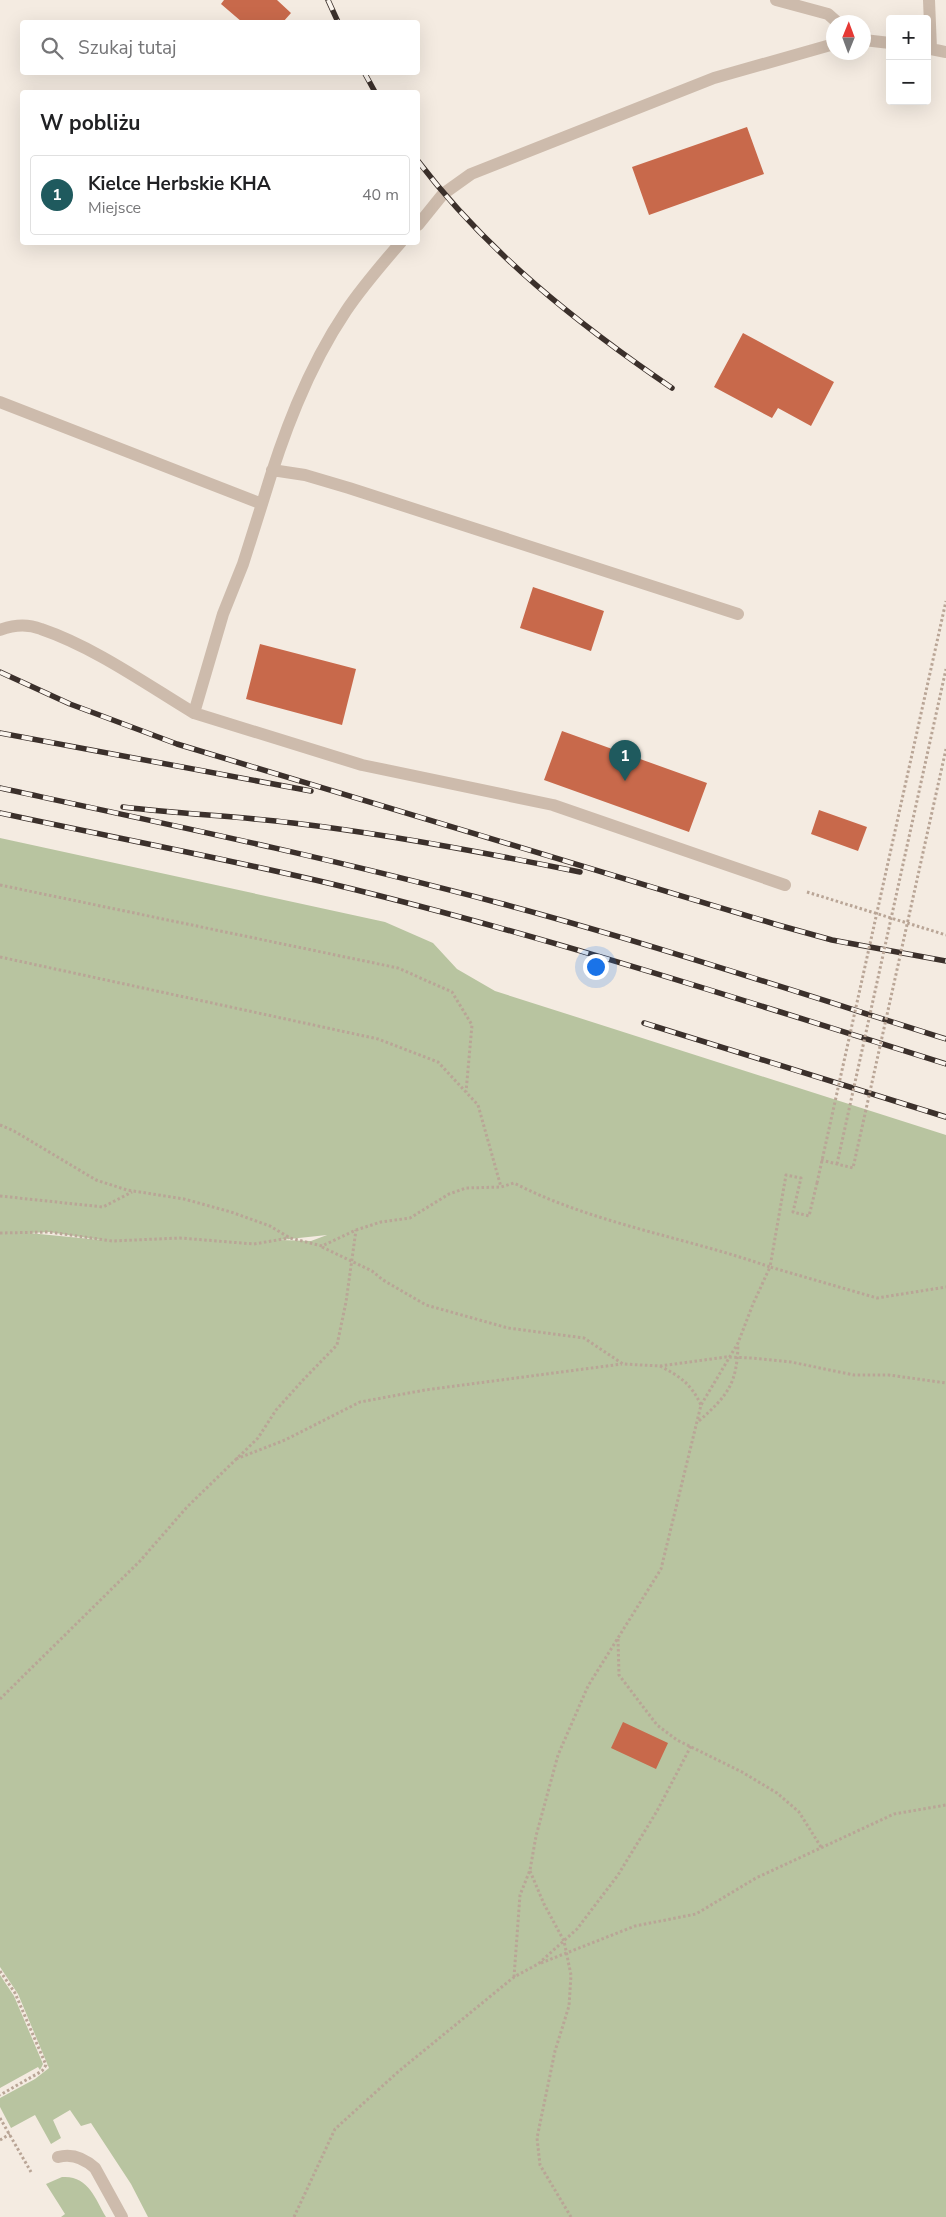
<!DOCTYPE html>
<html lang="pl">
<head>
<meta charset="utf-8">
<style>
	:root { --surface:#fff; --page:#f6f6f6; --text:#202124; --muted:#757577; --line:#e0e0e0; --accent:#1f5a5e }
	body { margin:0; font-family:"Nunito Sans",sans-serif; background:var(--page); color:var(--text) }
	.controls { position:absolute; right:15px; top:15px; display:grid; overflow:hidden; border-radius:5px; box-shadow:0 5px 20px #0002 }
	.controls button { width:45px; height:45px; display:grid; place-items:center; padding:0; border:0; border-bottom:1px solid var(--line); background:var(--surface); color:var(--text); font:25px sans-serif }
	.compass { position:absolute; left:826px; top:15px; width:45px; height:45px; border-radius:50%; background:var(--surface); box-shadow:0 5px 20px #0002; rotate:1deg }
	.you { position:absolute; left:595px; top:966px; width:18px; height:18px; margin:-12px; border:4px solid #fff; border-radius:50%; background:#1a73e8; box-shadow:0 0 0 8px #1a73e833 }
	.badge { display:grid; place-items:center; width:32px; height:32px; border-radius:50%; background:var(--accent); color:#fff; font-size:16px; font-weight:700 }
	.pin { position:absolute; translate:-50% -41px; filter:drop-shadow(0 1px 2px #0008) }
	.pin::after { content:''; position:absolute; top:26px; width:18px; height:15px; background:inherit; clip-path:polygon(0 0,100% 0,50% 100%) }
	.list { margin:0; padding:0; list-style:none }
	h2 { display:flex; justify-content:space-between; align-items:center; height:65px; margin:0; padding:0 20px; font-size:21px }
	h2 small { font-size:16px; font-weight:400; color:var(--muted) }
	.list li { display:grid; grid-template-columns:32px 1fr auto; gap:15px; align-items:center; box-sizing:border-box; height:80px; margin:0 10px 10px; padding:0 10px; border:1px solid var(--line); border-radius:5px }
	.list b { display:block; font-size:19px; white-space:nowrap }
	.list p { margin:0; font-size:16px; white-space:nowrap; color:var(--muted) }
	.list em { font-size:16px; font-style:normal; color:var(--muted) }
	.icon { flex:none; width:28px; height:28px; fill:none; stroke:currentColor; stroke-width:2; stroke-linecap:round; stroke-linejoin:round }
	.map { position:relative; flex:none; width:946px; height:2217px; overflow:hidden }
	.search { position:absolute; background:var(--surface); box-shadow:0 5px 20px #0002; left:20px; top:20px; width:400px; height:55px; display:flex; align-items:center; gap:12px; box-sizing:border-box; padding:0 18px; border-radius:5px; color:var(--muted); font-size:19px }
	.panel { position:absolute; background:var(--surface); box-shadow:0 5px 20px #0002; left:20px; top:90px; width:400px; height:155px; border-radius:5px }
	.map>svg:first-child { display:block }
	.green { fill:#b8c4a0; fill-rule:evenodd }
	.building { fill:#c8694b }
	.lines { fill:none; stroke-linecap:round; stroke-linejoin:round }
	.path { stroke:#b9a596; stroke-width:3; stroke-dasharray:2.5 2.5; stroke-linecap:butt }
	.minor { stroke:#cdbbac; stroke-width:12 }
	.rail-casing { stroke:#3b302b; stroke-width:5.5 }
	.rail { stroke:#fbf5ee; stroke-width:4; stroke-dasharray:11; stroke-linecap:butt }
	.path-bridge { stroke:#b9a596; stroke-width:3; stroke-dasharray:2.5 2.5; stroke-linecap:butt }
</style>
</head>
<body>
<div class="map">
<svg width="946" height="2217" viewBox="0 0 946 2217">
	<rect width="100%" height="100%" fill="#f4ebe1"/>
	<path class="green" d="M0 838 385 922 433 943 457 969 495 991 946 1135V2217H148L131 2184 91 2123 81 2126 70 2110 53 2120 61 2138 51 2144 35 2115 11 2128 0 2107V2098L35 2079 49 2068 18 1994 0 1967ZM49 1232 101 1240 29 1233ZM327 1235 311 1241 280 1240Z
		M0 1975 14 1996 43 2064 40 2070 38 2067 0 2088Z
		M62 2177C88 2175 95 2198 106 2217H61L65 2214 46 2184Z"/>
	<path class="building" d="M224 0H277L291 13 283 22H242L221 4Z
		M747 127 764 174 649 215 632 167Z
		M743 333 834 382 811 426 778 408 772 418 714 387Z
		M533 587 604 611 591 651 520 628Z
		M260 644 356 669 342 725 246 699Z
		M562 731 707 783 689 832 544 780Z
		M819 810 867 827 858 851 811 834Z
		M623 1722 668 1743 656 1769 611 1748Z"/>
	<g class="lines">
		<path class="path" d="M0 885 398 968 452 992 472 1025 466 1092
			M807 892 946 935
			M0 957 378 1039 438 1062 478 1105 501 1187
			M0 1125 14 1131 96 1180 127 1190 184 1199 231 1212 270 1226 290 1238 322 1246 356 1230 381 1222 410 1218 449 1194 466 1188 501 1187 514 1183C594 1224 685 1237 770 1267L786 1175 801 1178 793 1212 809 1216 817 1183
			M0 1196 103 1207 132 1192
			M0 1233 49 1232 112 1241 180 1238 254 1244 289 1238
			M322 1247 372 1271 383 1280 426 1305 508 1328 584 1338 623 1364 660 1366 726 1357 752 1358 791 1362 854 1375H889L946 1383
			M660 1366C681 1377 691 1384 701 1405
			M699 1421C728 1395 737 1384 738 1344
			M236 1459 285 1440 360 1402 425 1390 622 1364
			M618 1639 619 1675 657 1725 677 1740 742 1772 777 1793 799 1812 821 1847
			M0 1699 140 1561 187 1507 258 1438 276 1410 304 1379 337 1345 346 1302 356 1230
			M530 1871 544 1904 564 1941 571 1975 569 2006 555 2051 537 2138 540 2165 571 2217
			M541 1963 635 1926 696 1914 756 1878 894 1814 946 1805
			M0 1971 15 1993 46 2065 42 2071 0 2095
			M514 1977 520 1895 530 1870 536 1836 558 1755 588 1686 661 1569 701 1405 738 1343 753 1304 770 1267 877 1298 946 1287
			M0 2118 31 2172
			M0 2140 10 2134
			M294 2217 335 2129 399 2071 514 1977 538 1964 577 1929 618 1875 657 1811 691 1746"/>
		<path class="minor" d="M776 0 828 14 837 22
			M929 0 931 49 946 52
			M864 40 890 43
			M418 225 443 194 471 174 714 78 834 44
			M0 402 262 504C282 437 307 369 346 311 362 287 382 264 401 242
			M272 470 305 475 349 488 738 614
			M262 504 243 564 223 614 194 713 362 765 553 805 785 885
			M0 630C13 625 28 624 41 629 94 647 146 684 194 713
			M58 2157C72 2153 85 2159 95 2168L122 2217"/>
		<defs>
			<path id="rail" d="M328 0 338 22
				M364 72 375 92
				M418 161C487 252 578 324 672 388
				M0 672 70 704 177 744 778 925 832 940 946 961
				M0 733 311 791
				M0 788C167 824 334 859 499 903 649 943 797 992 946 1039
				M123 807C179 814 236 816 293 823 387 834 487 853 580 872
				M0 813C111 837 222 858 332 884 539 934 742 1000 946 1064
				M644 1023 946 1117"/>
		</defs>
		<use href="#rail" class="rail-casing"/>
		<use href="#rail" class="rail"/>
		<path class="path-bridge" d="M821 1160 853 1168 946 749
			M837 1164 946 669
			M817 1183 946 601"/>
	</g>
</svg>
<div class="controls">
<button>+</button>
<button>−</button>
</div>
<svg class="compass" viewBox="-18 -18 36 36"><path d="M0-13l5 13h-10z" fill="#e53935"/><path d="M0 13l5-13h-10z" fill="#757577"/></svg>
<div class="you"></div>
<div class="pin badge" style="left:625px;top:781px">1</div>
<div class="search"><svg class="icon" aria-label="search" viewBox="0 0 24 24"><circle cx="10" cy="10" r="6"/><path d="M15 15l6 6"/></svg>Szukaj tutaj</div>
<section class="panel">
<h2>W pobliżu<small></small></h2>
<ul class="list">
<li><span class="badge">1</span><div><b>Kielce Herbskie KHA</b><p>Miejsce</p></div><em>40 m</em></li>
</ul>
</section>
</div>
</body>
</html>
